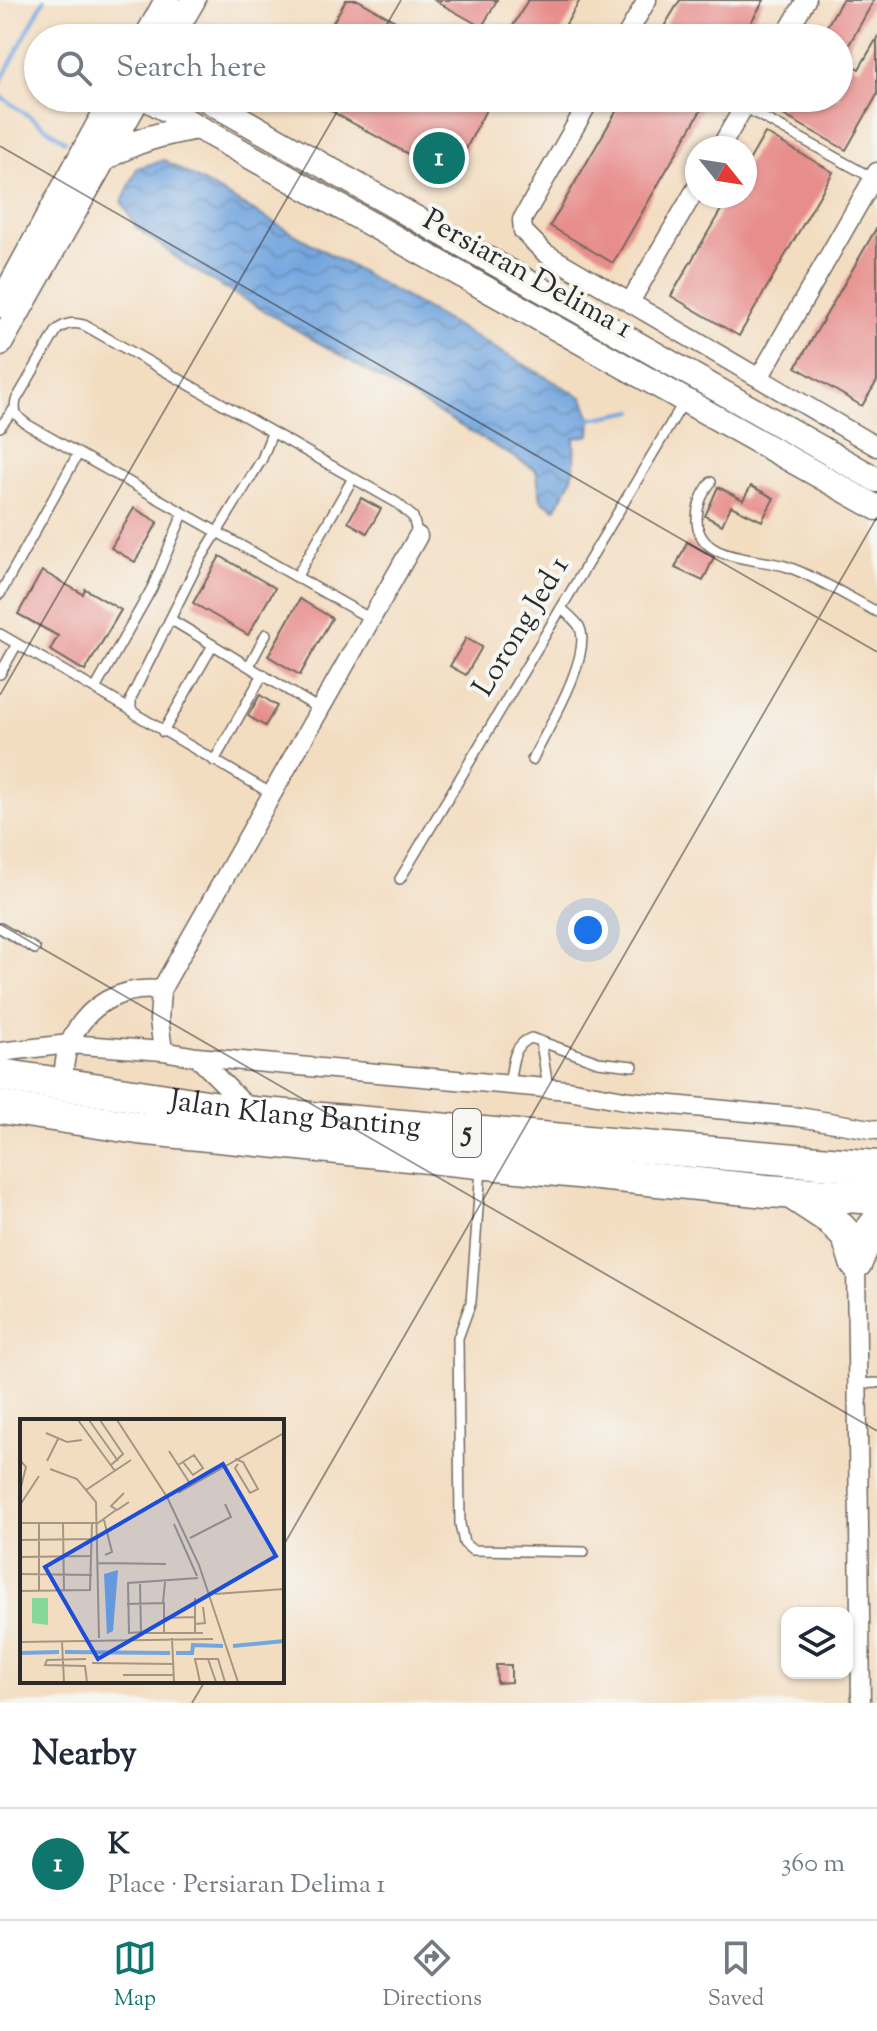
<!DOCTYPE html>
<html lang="en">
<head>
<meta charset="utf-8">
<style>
	:root { --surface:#fff; --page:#f6f6f7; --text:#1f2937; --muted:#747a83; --line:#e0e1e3; --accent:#0f766e }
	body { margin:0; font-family:"Sorts Mill Goudy",serif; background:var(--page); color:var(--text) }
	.controls { position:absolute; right:24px; bottom:24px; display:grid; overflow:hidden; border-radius:16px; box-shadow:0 2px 6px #0004 }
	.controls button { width:72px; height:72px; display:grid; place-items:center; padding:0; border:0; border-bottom:2px solid var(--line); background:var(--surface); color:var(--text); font:40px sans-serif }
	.compass { position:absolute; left:685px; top:136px; width:72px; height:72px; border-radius:50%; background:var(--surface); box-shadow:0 2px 6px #0004; rotate:120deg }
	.you { position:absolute; left:588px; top:930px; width:28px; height:28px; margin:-20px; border:6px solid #fff; border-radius:50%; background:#1a73e8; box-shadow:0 0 0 12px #1a73e833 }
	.badge { display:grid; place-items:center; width:52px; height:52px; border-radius:50%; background:var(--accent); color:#fff; font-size:26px; font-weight:700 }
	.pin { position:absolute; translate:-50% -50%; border:4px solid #fff; box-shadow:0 2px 8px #0006 }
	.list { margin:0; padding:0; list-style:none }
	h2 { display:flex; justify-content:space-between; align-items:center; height:104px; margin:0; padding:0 32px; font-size:34px }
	h2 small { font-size:26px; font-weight:400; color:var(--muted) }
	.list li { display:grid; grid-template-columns:52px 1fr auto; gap:24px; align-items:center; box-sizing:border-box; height:112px; padding:0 32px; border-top:2px solid var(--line) }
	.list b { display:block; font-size:30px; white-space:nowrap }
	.list p { margin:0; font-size:26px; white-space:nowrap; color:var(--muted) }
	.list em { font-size:26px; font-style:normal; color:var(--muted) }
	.icon { flex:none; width:44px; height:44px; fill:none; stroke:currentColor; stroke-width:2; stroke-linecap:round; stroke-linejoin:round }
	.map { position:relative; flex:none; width:877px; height:1703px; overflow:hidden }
	.search { position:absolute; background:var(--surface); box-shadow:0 2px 6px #0004; left:24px; right:24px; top:24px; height:88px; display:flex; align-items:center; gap:20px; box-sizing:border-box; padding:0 28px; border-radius:44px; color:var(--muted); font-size:30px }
	.sheet { height:216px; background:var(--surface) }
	nav { display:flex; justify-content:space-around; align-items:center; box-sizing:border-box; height:112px; border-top:2px solid var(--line); background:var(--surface); font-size:22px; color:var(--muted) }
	nav a { display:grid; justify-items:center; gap:4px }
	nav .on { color:var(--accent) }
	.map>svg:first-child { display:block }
	.water { fill:url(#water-waves); stroke:#4f6885; stroke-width:2 }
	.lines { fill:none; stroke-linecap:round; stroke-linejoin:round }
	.stream { stroke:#73a6df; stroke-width:4 }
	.building { fill:#e78e8c }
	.lane-casing { stroke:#716960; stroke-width:12 }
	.street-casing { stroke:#716960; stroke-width:21 }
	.secondary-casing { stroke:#716960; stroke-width:27 }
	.highway-casing { stroke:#716960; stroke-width:35 }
	.lane { stroke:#fff; stroke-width:9 }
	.street { stroke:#fff; stroke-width:18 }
	.secondary { stroke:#fff; stroke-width:24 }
	.highway { stroke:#fff; stroke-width:32 }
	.ticks { fill:none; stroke:#2b2b2b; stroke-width:2; stroke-opacity:0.45 }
	.labels { text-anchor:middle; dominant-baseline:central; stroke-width:8; stroke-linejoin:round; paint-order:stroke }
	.shield { fill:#f6f6f2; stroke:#686867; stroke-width:2 }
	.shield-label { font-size:28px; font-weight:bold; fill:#2b2b2b }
	.street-label { font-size:30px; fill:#2b2b2b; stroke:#f6f6f2 }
	.inset-river { fill:none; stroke:#73a6df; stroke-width:4 }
	.inset-road { fill:none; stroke:#a39685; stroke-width:2 }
	.view { fill:#1d4ed8; fill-opacity:0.15; stroke:#1d4ed8; stroke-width:4 }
	.inset-edge { fill:none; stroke:#2b2b2b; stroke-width:4 }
</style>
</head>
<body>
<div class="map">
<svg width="877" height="1703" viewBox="0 0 877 1703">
	<defs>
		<pattern id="water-waves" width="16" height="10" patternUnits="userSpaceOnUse" patternTransform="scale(2)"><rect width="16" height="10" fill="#73a6df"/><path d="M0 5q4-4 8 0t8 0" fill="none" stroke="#5f87b5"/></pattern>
	</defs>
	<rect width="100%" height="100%" fill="#f6f6f2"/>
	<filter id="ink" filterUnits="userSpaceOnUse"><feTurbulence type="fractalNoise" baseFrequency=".0125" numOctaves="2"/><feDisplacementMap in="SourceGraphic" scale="16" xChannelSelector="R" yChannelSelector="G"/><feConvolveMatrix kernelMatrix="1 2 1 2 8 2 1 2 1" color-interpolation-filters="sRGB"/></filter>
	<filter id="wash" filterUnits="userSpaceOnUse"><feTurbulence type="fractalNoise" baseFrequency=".006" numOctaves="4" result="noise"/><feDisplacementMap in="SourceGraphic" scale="32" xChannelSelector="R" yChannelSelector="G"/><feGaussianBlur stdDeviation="1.8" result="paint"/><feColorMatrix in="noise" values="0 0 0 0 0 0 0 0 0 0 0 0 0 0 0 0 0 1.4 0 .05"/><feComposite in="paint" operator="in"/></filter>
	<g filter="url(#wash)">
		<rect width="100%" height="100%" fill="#f3ddc1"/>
		<path class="water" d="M164 160 583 398 591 419 590 435 574 438C576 474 574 479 555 509L541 500 536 470 189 267 136 227 122 202 137 168Z"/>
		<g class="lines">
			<path class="stream" d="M0 83 44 0
				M0 96 65 141
				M591 419 634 411"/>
		</g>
		<g id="blocks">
			<path class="building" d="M346 0H358L425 38H324Z
				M434 0H497L482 27Z
				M528 0H580L558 38H506Z
				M680 0H764L742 38H657Z
				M842 0H874L841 59 859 69 877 38V95L846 150 778 112 785 98H839V38H820Z
				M308 98H492L451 178Z
				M624 98H708L613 263 550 226Z
				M765 133 833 172 739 336 671 296 729 196H745V168Z
				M877 227V381L862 406 796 367Z
				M751 486 774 498 762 521 731 506 722 525 705 516 718 487 743 500Z
				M361 498 381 509 367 533 348 522Z
				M134 508 158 522 135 562 111 548Z
				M687 542 714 557 703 581 675 568Z
				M220 556 275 588 248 635 193 603Z
				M42 571 83 594 85 589 121 610 85 671 50 650 58 636 18 614Z
				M300 599 332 618 300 675 268 656Z
				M466 638 482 647 466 675 450 666Z
				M260 695 277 706 265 726 248 716Z
				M496 1665H511V1682L497 1683Z"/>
		</g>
	</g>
	<g filter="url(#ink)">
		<use href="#blocks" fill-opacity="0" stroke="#716960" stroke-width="2"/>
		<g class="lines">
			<defs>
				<path id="lane" d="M728 98 876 180
					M0 427 14 409
					M711 482C702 494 697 505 697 521 699 563 759 557 788 567 819 578 848 597 877 612
					M297 576 353 478
					M0 594 78 454
					M170 619 321 710
					M371 619 28 425C17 417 13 413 16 400L57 330C66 323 73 322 84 325L397 503 413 517 418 536
					M0 634 131 710
					M249 666 266 634
					M0 674 17 644
					M95 689 152 588 183 514
					M163 732 213 645
					M532 760C546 732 594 654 579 626 575 620 566 613 561 608
					M214 761 263 674
					M272 794 137 715 131 710V698L197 565 262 459 272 433
					M400 879 683 403
					M0 928 35 949
					M541 1043 548 1088
					M509 1084C513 1066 511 1046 531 1038L598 1062 633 1066
					M481 1169 471 1302 458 1338 460 1524 464 1543 472 1550 584 1552
					M858 1384 877 1383"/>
				<path id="street" d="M625 38 647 0
					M784 38 806 0
					M591 98 522 220 523 231 545 253 877 447
					M720 148 749 98
					M630 302 697 187
					M759 378 877 172
					M163 1051 159 1020 161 990 418 536
					M0 1052 69 1044 163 1051 197 1057 568 1090 630 1101 799 1117 877 1130
					M197 1057 249 1109
					M64 1090 62 1086C64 1072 64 1055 70 1042 87 1004 121 986 161 990
					M856 1262 861 1703"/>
				<path id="secondary" d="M146 38 167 0
					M171 38 193 0
					M146 98 877 508
					M204 98 877 480
					M104 159C134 140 164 133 198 127
					M0 305 113 98
					M0 344 138 98"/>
				<g id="highway">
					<path id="s1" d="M0 1075 253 1113 877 1167"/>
					<path d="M0 1107 138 1128 767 1191 877 1198"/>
					<path d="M793 1194 831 1219 848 1237 856 1262"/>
					<path d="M856 1262 867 1236 877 1223"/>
				</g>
			</defs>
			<use href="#lane" class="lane-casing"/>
			<use href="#street" class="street-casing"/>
			<use href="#secondary" class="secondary-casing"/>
			<use href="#highway" class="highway-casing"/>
			<use href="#lane" class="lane"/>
			<use href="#street" class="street"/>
			<use href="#secondary" class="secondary"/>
			<use href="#highway" class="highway"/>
		</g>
	</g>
	<path class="ticks" d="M379 38 401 0M0 146 877 652M0 695 345 98M0 924 877 1431M282 1548 877 517M192 1703 205 1681"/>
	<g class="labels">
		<rect class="shield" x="453" y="1109" width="28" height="48" rx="6"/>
		<g class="shield-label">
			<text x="467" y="1133">5</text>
		</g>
		<g class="street-label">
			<text transform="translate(527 275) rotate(29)">Persiaran Delima 1</text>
			<text transform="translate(522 627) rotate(-59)">Lorong Jed 1</text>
			<text stroke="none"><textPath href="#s1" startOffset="298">Jalan Klang Banting</textPath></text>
		</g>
	</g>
	<g transform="translate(20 1419)">
		<rect width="264" height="264" fill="#f3ddc1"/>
		<path d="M12 179H28V206L12 204Z" fill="#86d899"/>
		<path d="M98 151 93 212 87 215 84 155Z" fill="#73a6df"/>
		<path class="inset-river" d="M213 227 264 222M45 233 150 234M0 234 39 233M156 234H172L173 226 203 227"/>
		<path class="inset-road" d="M58 1 95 52M69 1 98 42M80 1 103 35 91 46M97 1 147 78 179 146 218 263M26 14 47 23 62 21M149 32 171 66M215 40 223 43 238 70 230 74 215 49 218 45M0 41 6 48 0 72M27 42 38 20M158 46 174 36 183 49 173 56 163 43M30 50 57 60 76 83 79 219M66 71 111 41M104 74 91 87 97 91 109 83M158 74 264 14M0 86 19 57M84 101 92 133 85 136M0 104H78L96 91M19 104V172M43 104 44 172M154 105 177 157M170 119 211 98 205 85M0 121 72 120M0 138 72 137M78 144 146 145M0 155 72 156M120 163 121 213 109 214 108 164 178 159M0 172 70 171 72 104M195 175 264 170M107 185 143 184 145 163M144 199 175 198M175 205 185 204 183 188M120 214H144V183M144 214H183M175 214V179M152 219 154 263M0 223 193 220M42 223 44 263M66 240 27 241 25 246 65 247 67 263M188 240 196 263M72 244 154 245M103 256H154M180 263 175 240H198L205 263"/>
		<path class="view" d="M203 45 256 137 78 240 25 148Z"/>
		<rect width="264" height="264" class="inset-edge"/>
	</g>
</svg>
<div class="controls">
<button><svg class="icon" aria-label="layers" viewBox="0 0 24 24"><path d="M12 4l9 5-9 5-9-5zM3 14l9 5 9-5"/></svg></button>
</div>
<svg class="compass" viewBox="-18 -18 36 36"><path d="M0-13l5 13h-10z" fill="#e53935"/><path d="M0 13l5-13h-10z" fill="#747a83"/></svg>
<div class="you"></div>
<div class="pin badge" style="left:439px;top:158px">1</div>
<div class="search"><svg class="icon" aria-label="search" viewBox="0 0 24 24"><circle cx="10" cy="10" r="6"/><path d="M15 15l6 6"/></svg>Search here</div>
</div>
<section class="sheet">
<h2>Nearby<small></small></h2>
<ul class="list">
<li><span class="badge">1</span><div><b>K</b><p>Place · Persiaran Delima 1</p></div><em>360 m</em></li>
</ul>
</section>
<nav>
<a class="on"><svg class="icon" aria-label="map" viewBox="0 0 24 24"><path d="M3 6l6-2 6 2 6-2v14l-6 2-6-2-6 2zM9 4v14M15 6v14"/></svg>Map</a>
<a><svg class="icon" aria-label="directions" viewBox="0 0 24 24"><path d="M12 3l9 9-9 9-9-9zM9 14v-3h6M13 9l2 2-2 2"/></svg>Directions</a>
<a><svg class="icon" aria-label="saved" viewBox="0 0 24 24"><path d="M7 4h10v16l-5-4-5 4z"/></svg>Saved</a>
</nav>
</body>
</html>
